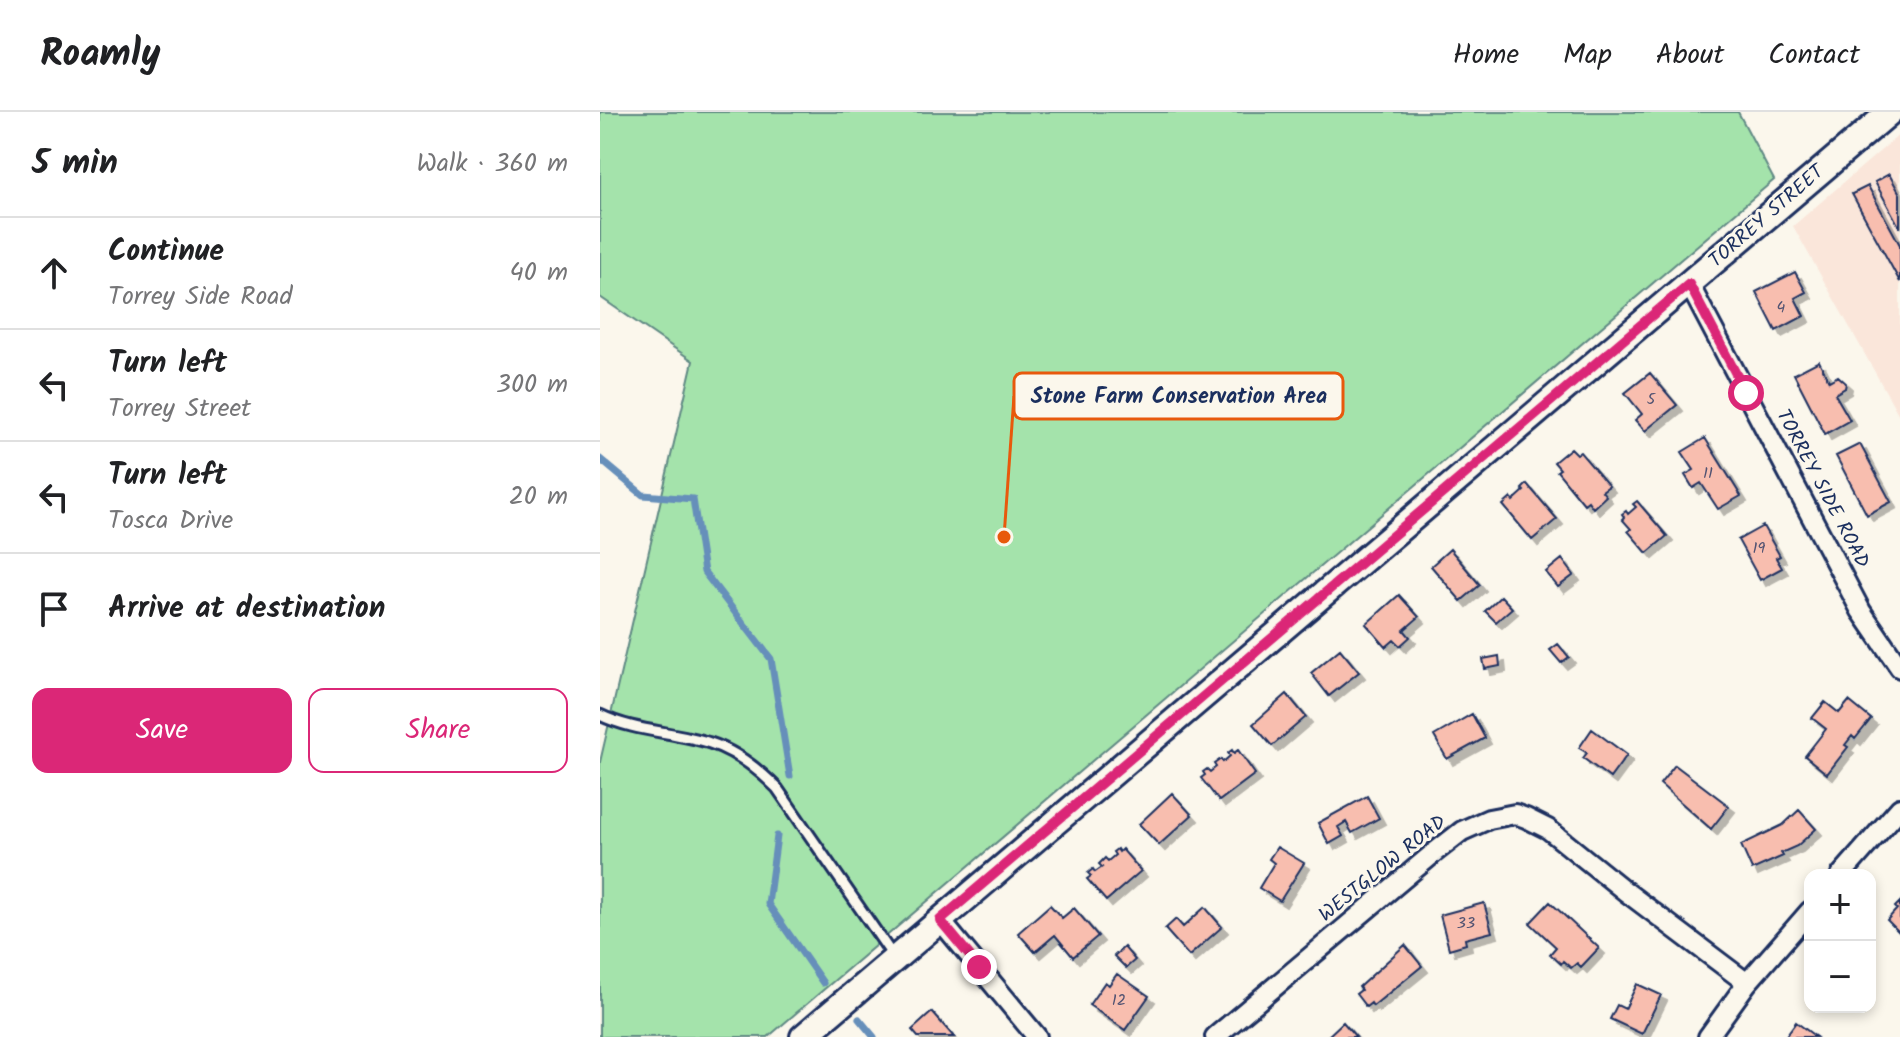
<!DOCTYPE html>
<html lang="en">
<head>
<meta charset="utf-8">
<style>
	:root { --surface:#fff; --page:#f6f6f6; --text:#202124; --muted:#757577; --line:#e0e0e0; --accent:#db2777 }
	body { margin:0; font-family:Kalam,sans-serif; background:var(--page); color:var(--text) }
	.controls { position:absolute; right:24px; bottom:24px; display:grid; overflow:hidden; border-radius:16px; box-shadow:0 4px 12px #0003 }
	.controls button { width:72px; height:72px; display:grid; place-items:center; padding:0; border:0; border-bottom:2px solid var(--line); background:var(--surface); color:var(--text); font:40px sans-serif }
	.stop { position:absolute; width:24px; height:24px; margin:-18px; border:6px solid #db2777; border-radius:50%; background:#fff }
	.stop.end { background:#db2777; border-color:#fff; box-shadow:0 2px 8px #0008 }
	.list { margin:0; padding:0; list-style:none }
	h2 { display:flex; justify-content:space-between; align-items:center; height:104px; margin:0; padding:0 32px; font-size:34px }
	h2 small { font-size:26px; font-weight:400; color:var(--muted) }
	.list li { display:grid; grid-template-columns:52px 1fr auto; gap:24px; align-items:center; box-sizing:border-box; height:112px; padding:0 32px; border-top:2px solid var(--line) }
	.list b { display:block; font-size:30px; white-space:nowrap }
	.list p { margin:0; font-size:26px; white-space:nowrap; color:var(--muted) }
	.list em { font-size:26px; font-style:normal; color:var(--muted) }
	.actions { display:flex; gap:16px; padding:24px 32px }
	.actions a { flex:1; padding:18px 0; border:2px solid var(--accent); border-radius:16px; text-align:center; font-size:28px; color:var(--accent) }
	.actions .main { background:var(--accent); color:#fff }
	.icon { flex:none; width:44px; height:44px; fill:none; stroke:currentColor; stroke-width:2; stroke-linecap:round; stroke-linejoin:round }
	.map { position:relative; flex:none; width:1300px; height:925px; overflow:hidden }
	header { display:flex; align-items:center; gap:48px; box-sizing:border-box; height:112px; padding:0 40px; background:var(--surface); border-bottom:2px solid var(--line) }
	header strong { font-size:38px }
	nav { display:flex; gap:44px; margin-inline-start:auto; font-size:28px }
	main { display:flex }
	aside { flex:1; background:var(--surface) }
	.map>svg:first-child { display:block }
	.built { fill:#fae6da }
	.green { fill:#a4e3ab; stroke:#608984; stroke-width:2 }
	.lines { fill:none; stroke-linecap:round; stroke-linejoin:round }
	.stream { stroke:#668fba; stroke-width:7 }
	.building { fill:#f8beaf; stroke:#1b2f5e; stroke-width:2; filter:url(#shadow) }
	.lane-casing { stroke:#1b2f5e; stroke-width:15 }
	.street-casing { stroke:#1b2f5e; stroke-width:24 }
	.secondary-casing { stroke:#1b2f5e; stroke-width:30 }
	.lane { stroke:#fbf7ec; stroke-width:9 }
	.street { stroke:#fbf7ec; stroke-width:18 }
	.secondary { stroke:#fbf7ec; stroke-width:24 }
	.route { stroke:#db2777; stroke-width:10 }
	.labels { text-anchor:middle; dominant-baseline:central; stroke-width:6; stroke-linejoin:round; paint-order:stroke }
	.number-label { font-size:16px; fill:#525372 }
	.street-label { font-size:20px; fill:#1b2f5e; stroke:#fbf7ec }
	.leader { fill:none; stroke:#e8590c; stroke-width:3 }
	.callout-dot { fill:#e8590c; stroke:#fbf7ec; stroke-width:3 }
	.callout { fill:#fbf7ec; stroke:#e8590c; stroke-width:3 }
	.callout-label { font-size:22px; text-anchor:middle; font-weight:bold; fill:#1b2f5e }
</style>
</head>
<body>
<header>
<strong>Roamly</strong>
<nav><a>Home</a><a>Map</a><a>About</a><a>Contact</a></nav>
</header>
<main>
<aside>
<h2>5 min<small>Walk · 360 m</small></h2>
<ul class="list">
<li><svg class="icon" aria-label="ahead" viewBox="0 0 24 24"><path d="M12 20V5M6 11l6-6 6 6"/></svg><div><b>Continue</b><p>Torrey Side Road</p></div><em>40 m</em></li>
<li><svg class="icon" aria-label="left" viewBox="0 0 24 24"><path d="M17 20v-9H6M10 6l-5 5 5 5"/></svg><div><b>Turn left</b><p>Torrey Street</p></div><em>300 m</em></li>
<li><svg class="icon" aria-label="left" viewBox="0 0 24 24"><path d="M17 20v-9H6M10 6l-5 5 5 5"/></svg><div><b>Turn left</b><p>Tosca Drive</p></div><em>20 m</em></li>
<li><svg class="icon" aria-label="arrive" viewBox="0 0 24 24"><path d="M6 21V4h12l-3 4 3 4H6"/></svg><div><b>Arrive at destination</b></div></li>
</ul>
<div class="actions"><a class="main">Save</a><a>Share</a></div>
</aside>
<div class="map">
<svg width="1300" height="925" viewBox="0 0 1300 925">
	<defs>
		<filter id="shadow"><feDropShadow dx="6" dy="6" stdDeviation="0" flood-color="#0004"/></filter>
	</defs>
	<rect width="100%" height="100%" fill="#fbf7ec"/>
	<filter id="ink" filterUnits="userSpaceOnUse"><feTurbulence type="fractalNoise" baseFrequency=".0125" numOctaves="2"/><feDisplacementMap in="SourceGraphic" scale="16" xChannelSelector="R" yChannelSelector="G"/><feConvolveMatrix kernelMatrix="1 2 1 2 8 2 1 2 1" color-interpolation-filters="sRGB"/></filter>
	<g filter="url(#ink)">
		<path class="built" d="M1300 22V305L1193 114Z"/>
		<path class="green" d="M0 0H1138L1174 68 168 925H0V650L93 249 0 185Z"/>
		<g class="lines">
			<path class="stream" d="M0 347 43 383 93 387 104 460 171 547 190 664
				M177 724 168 792 223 871
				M259 907 274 925"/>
		</g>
		<path class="building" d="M1289 62 1300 82V116L1275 70Z
			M1268 74 1300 133V170L1252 82Z
			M1195 160 1206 180 1195 186 1204 204 1176 219 1156 180Z
			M1219 249 1229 269 1238 264 1246 271 1245 276 1235 282 1250 308 1225 322 1194 262Z
			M1050 261 1077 293 1045 319 1035 308 1042 302 1025 281Z
			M1105 326 1141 384 1118 397 1101 371 1093 376 1085 363 1094 358 1082 340Z
			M1260 332 1291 390 1267 403 1236 344Z
			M971 336 977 342 980 340 1009 374 1002 379 1006 384 993 396 988 389 984 392 957 359 960 357 954 350Z
			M927 372 957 407 932 428 903 393 911 386 913 389 924 379 922 377Z
			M1037 389 1067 424 1047 441 1028 419 1031 417 1022 407 1024 405 1022 402 1026 399 1028 402 1036 395 1033 392Z
			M1163 414 1180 444 1176 446 1182 456 1160 468 1138 428Z
			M850 437 880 473 861 489 831 454Z
			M962 447 974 463 958 475 946 460Z
			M799 483 819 505 804 518 810 525 800 534 794 528 786 535 766 512Z
			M901 484 912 496 896 510 885 499Z
			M958 532 969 545 961 551 950 538Z
			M740 537 759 560 729 584 711 561Z
			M899 544 900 554 885 557 883 547Z
			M687 582 706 605 672 634 653 612Z
			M1249 589 1271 607 1255 627 1252 624 1245 633 1248 635 1227 662 1205 644 1226 617 1212 606 1225 590 1239 601Z
			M872 602 885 626 847 647 834 624Z
			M992 617 1027 643 1010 666 983 646 987 641 979 636Z
			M632 638 634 641 638 638 655 662 619 689 601 666 605 663 603 660 607 657 610 660 616 655 614 652 621 647 623 650 630 644 628 641Z
			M1075 653 1129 694 1111 717 1060 672Z
			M572 681 592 703 559 733 539 712Z
			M767 684 779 706 752 721 746 710 738 715 743 724 729 732 718 711Z
			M1199 698 1216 717 1197 734 1181 741 1183 744 1152 758 1141 733 1183 713Z
			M677 735 704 751 680 789 659 776 674 751 669 747Z
			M517 737 519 740 522 737 541 759 506 789 487 767 491 764 488 761 493 757 495 760 502 755 499 752 505 746 508 749 515 743 513 740Z
			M950 790 999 836 981 855 977 851 971 856 963 849 961 852 950 842 956 835 930 811Z
			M1300 790V821L1287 808 1297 797 1295 795Z
			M884 791 892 820 865 827 866 832 849 837 840 803Z
			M450 793 462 806 474 796 498 824 473 845 455 823 435 840 418 821Z
			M605 795 622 815 589 844 565 817 576 807 583 815Z
			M805 833 822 854 773 894 771 891 766 895 756 882 761 878 759 875Z
			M524 835 535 848 526 856 514 844Z
			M517 862 549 884 525 918 489 893 505 870 509 873Z
			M1037 872 1061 883 1042 922 1010 907 1017 893 1025 897Z
			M332 900 354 925H318L312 918Z
			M743 910 756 925H727Z
			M1196 910 1216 925H1185Z"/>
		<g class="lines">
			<defs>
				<path id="lane" d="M0 603C35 620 73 619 110 631 136 639 158 657 177 676L295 847"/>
				<path id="street" d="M1089 172 1261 499 1300 556
					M1241 763 1300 696
					M340 808 437 925
					M615 925 835 740 862 719 889 707 915 702 926 706 948 717 1025 779 1147 871
					M1108 925 1147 871 1210 799"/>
				<path id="secondary" d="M203 925 1290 0"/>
			</defs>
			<use href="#lane" class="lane-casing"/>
			<use href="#street" class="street-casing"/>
			<use href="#secondary" class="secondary-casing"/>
			<use href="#lane" class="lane"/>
			<use href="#street" class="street"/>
			<use href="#secondary" class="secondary"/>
		</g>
	</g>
	<g class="lines" filter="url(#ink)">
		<path class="route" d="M379 855 340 808 1089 172 1146 281"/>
	</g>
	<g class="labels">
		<g class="number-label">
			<text x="1181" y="195">4</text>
			<text x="1051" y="287">5</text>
			<text x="1108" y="361">11</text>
			<text x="1159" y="436">19</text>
			<text x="866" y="811">33</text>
			<text x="519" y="888">12</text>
		</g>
		<g class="street-label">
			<text transform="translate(1167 105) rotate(-41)">TORREY STREET</text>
			<text transform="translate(1222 377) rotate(62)">TORREY SIDE ROAD</text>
			<text transform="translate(783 757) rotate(-39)">WESTGLOW ROAD</text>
		</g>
	</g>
	<path class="leader" d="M404 425L414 284"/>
	<circle class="callout-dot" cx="404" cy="425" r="8"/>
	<rect class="callout" x="414" y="261" width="329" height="46" rx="8"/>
	<g class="callout-label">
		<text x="579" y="291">Stone Farm Conservation Area</text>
	</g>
</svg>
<div class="controls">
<button>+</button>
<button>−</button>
</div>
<div class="stop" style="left:1146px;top:281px"></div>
<div class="stop end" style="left:379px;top:855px"></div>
</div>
</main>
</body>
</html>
